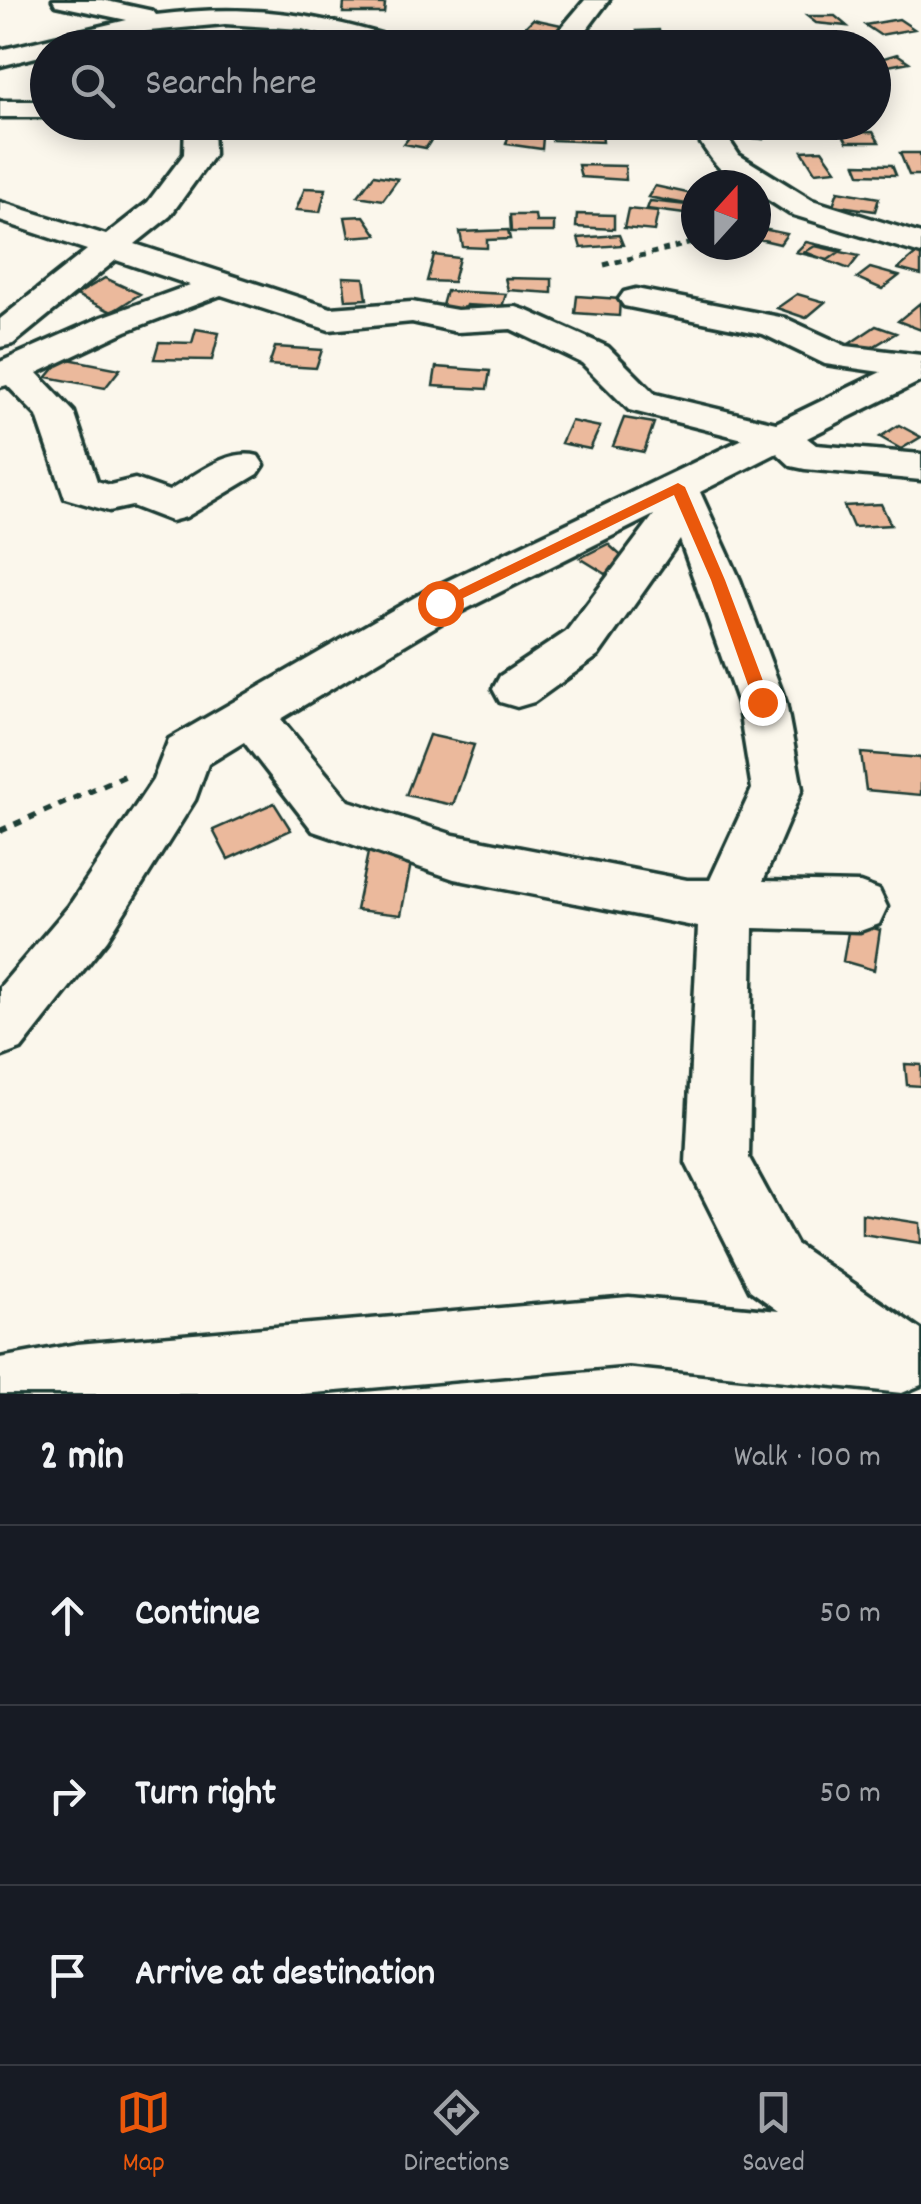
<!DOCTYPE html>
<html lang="en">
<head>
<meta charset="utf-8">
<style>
	:root { --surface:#171b24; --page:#242831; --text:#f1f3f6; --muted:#9ea1a6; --line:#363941; --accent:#ea580c }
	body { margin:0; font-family:Dekko,sans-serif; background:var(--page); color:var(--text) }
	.compass { position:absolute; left:681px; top:170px; width:90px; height:90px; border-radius:50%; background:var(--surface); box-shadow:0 5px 25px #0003; rotate:21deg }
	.stop { position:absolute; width:30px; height:30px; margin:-22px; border:8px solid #ea580c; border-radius:50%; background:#fff }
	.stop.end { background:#ea580c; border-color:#fff; box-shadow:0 2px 10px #0008 }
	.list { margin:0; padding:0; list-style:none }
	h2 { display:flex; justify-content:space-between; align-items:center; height:130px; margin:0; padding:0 40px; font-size:42px }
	h2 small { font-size:32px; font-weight:400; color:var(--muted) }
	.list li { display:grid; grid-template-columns:65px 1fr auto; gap:30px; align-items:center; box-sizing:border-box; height:180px; padding:0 40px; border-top:2px solid var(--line) }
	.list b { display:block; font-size:38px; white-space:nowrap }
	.list em { font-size:32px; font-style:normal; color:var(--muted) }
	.icon { flex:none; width:55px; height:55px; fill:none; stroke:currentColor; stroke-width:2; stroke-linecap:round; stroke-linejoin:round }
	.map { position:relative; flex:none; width:921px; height:1394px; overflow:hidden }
	.search { position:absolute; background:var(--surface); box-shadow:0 5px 25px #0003; left:30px; right:30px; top:30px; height:110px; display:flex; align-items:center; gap:25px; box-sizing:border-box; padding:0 35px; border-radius:55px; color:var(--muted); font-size:38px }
	.sheet { height:670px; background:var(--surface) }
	nav { display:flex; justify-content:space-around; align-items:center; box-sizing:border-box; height:140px; border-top:2px solid var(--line); background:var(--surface); font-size:28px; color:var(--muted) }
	nav a { display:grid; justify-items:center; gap:5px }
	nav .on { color:var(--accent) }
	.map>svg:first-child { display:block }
	.building { fill:#ebb99c; stroke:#1f3d34; stroke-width:2.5 }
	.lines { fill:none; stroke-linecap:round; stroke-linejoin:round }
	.street-casing { stroke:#1f3d34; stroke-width:7 }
	.path-far1 { stroke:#1f3d34; stroke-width:5; stroke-dasharray:6 6; stroke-linecap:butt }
	.path { stroke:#1f3d34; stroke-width:6; stroke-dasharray:8 8; stroke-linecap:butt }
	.street { fill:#fbf7ec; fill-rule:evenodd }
	.route { fill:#ea580c }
</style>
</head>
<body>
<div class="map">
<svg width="921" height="1394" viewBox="0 0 921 1394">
	<rect width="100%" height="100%" fill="#fbf7ec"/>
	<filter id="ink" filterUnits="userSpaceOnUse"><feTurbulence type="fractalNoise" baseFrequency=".01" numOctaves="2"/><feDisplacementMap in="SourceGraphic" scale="20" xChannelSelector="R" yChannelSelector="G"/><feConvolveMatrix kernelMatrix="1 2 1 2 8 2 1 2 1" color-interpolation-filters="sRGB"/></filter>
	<g filter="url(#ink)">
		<path class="building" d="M344 3 385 4 384 13H343Z
			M807 16H835L847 26 816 23Z
			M533 19 561 25 559 32 526 26Z
			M899 19 914 29 880 35 865 25Z
			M659 30 663 42 641 43 637 31Z
			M897 54 909 62 883 67 874 61Z
			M728 124 764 128 763 139 726 135Z
			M416 128 437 131 426 148 404 144Z
			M551 130 602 133 603 142 552 140Z
			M510 131 543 137 542 149 506 144Z
			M873 132 879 142H847L842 133Z
			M822 150 836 170 815 172 802 151Z
			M900 153H920L921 175H909Z
			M856 164 892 165 896 175 860 174Z
			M578 165 625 166 626 180 581 177Z
			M718 171 750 184 726 185 708 178Z
			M374 175 398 179 383 200 358 196Z
			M655 186 692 194 686 204 648 197Z
			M305 188 326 189 320 212 296 210Z
			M838 191 879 198 875 211 833 205Z
			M650 201 687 205 685 214 647 209Z
			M628 209 658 212 654 231 624 228Z
			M577 214 614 215V229L576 227Z
			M510 215H535L536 222H554V232H511Z
			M364 216 377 235 349 237 345 217Z
			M763 229 787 234 780 244 759 239Z
			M508 230 510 239 487 240V248L463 247 460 232Z
			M619 235 623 245 581 248 578 238Z
			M806 242 842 250 828 260 796 252Z
			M815 246 859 256 849 269 805 252Z
			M917 253 921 254V275L898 269Z
			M434 255 459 258 453 282 427 281Z
			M870 268 899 276 882 289 857 278Z
			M343 277 364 278 367 299 346 300Z
			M105 278 140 294 112 312 76 295Z
			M505 278 552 279V293L508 290Z
			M446 291 506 294 502 307 466 305 462 314 441 309Z
			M797 294 825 302 806 318 777 308Z
			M577 296 620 299 619 316 575 313Z
			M920 303 921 330 898 321Z
			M876 326 896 333 866 351 849 344Z
			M196 329 219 333 212 360 154 359 159 342 192 343Z
			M275 347 322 350 316 368 269 365Z
			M63 358 120 369 105 388 47 377Z
			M436 367 490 371 487 389 433 386Z
			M624 418 654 423 644 452 613 446Z
			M571 421 600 427 590 449 561 443Z
			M899 425 921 437 901 449 880 437Z
			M881 504 891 525 853 527 844 506Z
			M608 544 628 562 606 574 580 558Z
			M429 735 474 745 453 805 406 795Z
			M861 753 921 758V795L866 790Z
			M274 803 291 830 228 859 213 830Z
			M369 848 413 853 401 915 356 910Z
			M850 921 880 930 874 970 843 961Z
			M905 1064 921 1065V1086L907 1085Z
			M862 1214 920 1223 921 1243 862 1234Z"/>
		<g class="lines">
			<defs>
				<path id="street" d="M53 0H102L153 11 156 15C249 3 319 14 407 42L411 48H371L302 29 225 24 149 31 71 48H48V54L0 66V50L127 20 56 5Z
					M585 0H609L573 48H551L553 38Z
					M0 101H48V117H0Z
					M185 122H213L214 155 170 216 135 244 331 308 412 302 457 310 516 307 528 311 608 347 655 394 776 423 881 372 825 364 763 334 624 306 619 299 624 292 636 289 785 318 846 346 921 355V381L807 438 816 445 921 454V480L805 469 791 466 777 453 700 492 740 580 786 703 802 789 763 881 860 883 879 890 887 907 879 924 860 931 753 928 749 1158 796 1244 921 1330V1385L902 1393 629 1365 303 1394H0V1358L77 1344 629 1297 779 1311 750 1290 686 1163 698 927 454 879 313 831 244 742 208 764 195 800 107 940 21 1049 0 1057V987L69 906 153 780 169 739 424 592 743 439 629 410 582 363 511 329 457 332 412 322 329 330 221 295 126 331 37 373 74 412 97 481 110 485 135 479 169 491C195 476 227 448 258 456L264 465 258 474 186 517 171 521 132 506 109 511 65 498 37 416 7 385 0 387V362L102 317 190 285 116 260 13 344 0 347V319L87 250 0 221V202L106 235 148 202 184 154ZM654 515 566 632 500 676 493 689 500 702 517 707 534 702 598 656 680 540 738 703 752 789 710 880H687L454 835 349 801 281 719 456 614Z
					M688 122H717L739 155 812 200 921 234V254L790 214 756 192V185C722 185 704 148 688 122Z"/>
			</defs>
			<use href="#street" class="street-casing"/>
			<path class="path-far1" d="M604 265 696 242"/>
			<path class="path" d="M0 831 129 774"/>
			<use href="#street" class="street"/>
		</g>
	</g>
	<path class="route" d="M678 483 685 487 725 580 771 702 768 707H757L754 702 711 580 674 495 445 607 440 609 432 603Z"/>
</svg>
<svg class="compass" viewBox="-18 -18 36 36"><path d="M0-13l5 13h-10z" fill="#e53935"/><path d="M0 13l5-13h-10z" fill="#9ea1a6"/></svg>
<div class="stop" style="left:440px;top:603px"></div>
<div class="stop end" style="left:762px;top:702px"></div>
<div class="search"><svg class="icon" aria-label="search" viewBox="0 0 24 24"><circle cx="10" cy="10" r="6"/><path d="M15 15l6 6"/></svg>Search here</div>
</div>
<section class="sheet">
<h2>2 min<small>Walk · 100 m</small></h2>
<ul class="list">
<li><svg class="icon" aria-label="ahead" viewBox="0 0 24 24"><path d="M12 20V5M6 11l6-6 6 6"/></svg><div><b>Continue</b></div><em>50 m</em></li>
<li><svg class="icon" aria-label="right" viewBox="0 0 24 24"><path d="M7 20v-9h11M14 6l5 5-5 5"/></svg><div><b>Turn right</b></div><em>50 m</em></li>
<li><svg class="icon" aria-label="arrive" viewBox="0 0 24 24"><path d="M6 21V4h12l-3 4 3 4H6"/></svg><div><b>Arrive at destination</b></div></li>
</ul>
</section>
<nav>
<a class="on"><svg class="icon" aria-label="map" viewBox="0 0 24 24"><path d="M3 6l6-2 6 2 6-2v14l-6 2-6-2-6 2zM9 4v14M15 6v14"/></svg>Map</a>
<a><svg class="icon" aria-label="directions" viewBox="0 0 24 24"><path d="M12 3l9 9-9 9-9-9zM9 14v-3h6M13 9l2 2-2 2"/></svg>Directions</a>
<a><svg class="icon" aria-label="saved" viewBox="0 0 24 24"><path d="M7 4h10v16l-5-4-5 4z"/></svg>Saved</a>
</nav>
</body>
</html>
